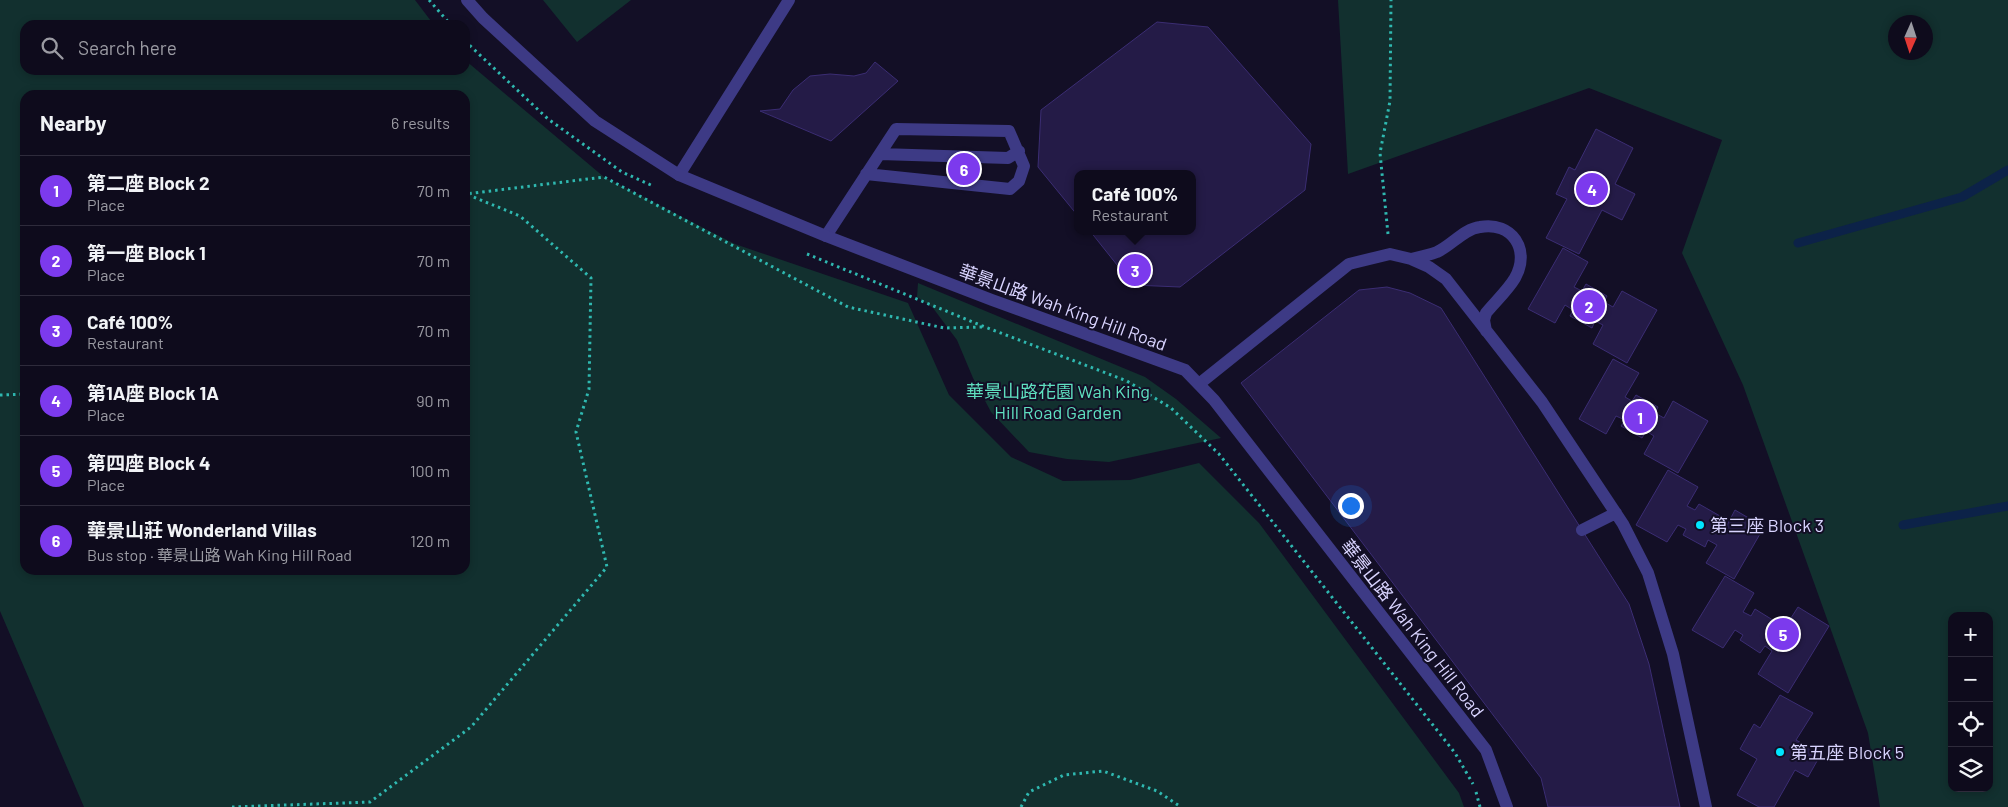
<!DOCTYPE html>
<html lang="en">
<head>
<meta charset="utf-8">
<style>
	:root { --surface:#0e0b1c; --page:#1c1929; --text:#f1f3f6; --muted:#9b9ba3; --line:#2e2b3b; --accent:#7c3aed }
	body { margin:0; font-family:Barlow,"Noto Sans TC",sans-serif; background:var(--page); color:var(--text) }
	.controls { position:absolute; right:15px; bottom:15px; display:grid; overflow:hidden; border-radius:10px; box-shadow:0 2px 8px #0003 }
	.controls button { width:45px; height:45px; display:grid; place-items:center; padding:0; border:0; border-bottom:1px solid var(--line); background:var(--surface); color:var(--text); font:25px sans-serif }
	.compass { position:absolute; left:1888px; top:15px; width:45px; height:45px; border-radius:50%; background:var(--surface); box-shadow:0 2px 8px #0003; rotate:183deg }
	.you { position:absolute; left:1350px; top:505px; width:18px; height:18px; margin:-12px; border:4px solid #fff; border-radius:50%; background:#1a73e8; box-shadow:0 0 0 8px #1a73e833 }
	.badge { display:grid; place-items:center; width:32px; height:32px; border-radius:50%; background:var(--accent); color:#fff; font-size:16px; font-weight:700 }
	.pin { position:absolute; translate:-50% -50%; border:2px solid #fff; box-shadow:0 1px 5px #0006 }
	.popup { position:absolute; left:1074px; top:170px; width:122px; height:65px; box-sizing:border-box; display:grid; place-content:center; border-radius:10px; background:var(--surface); filter:drop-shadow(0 1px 4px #0005); font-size:16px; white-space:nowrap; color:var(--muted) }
	.popup b { font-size:19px; color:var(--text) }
	.popup::after { content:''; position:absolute; left:50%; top:100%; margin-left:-10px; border:10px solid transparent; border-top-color:var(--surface) }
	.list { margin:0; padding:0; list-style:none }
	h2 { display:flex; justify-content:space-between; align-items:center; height:65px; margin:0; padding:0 20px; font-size:21px }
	h2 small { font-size:16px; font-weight:400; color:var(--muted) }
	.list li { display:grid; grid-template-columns:32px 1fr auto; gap:15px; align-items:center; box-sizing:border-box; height:70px; padding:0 20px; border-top:1px solid var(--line) }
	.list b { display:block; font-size:19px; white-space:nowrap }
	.list p { margin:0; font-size:16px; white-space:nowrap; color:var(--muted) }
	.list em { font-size:16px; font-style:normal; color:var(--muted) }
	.icon { flex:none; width:28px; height:28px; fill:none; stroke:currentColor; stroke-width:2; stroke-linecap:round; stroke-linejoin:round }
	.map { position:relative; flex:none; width:2008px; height:807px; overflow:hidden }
	.search { position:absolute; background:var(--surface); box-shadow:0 2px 8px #0003; left:20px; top:20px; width:450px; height:55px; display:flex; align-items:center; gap:12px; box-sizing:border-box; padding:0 18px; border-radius:15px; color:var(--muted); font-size:19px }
	.panel { position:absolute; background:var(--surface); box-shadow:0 2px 8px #0003; left:20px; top:90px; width:450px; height:485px; border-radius:15px }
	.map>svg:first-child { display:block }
	.green { fill:#12302f; fill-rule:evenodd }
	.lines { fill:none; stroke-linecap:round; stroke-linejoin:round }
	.stream { stroke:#0c2248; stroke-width:9 }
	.building { fill:#241b47; stroke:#3b2d73 }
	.path { stroke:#2fb8b0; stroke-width:3; stroke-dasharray:2.5 4; stroke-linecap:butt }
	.service { stroke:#3d3a85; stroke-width:12 }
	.minor { stroke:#3d3a85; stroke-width:12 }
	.poi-dot { fill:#00e5ff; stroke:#130f26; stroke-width:2 }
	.labels { text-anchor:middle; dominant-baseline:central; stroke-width:4; stroke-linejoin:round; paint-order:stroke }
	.street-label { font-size:18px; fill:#d9d4ff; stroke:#130f26 }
	.park-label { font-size:18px; fill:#5fe0c0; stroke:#130f26 }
	.poi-label { font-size:18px; fill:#d9d4ff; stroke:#130f26; text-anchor:start }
</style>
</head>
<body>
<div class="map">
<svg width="2008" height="807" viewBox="0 0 2008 807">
	<rect width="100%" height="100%" fill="#130f26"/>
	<path class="green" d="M0 0H415L434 25H25V70H465V60L604 177 735 244 908 303 949 395 1011 457 1063 481 1130 480 1199 463 1259 523 1459 793 1464 807H84L0 611ZM25 95H465V570H25Z
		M543 0H631L577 42Z
		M1338 0H2008V807H1880L1868 733 1743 385 1682 253 1722 140 1589 88 1348 174ZM1896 22H1926V52H1896ZM1952 616H1989V788H1952Z
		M918 283 1145 377 1176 399 1221 438 1109 462 1067 459 1029 452 991 412 973 378 957 340 933 308 917 297Z"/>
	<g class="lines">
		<path class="stream" d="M1798 243 1962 197 2008 170
			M1903 525 2008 506"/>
	</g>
	<path class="building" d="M1157 22 1208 27 1311 144 1305 190 1180 287 1133 285 1090 231H1192V174H1078V216L1038 167 1041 110Z
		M875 62 898 81 831 141 760 111 780 109 793 90 810 76 830 74 854 76 866 73Z
		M1596 129 1633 148 1615 184 1635 194 1622 220 1602 210 1579 254 1546 238 1567 199 1556 194 1569 167 1575 170Z
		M1563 248 1588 262 1574 287 1582 291 1586 284 1607 296 1604 302 1613 307 1622 291 1657 310 1627 363 1593 344 1603 325 1595 321 1592 328 1570 316 1573 310 1565 305 1555 323 1528 309Z
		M1387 287 1410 293 1441 308 1629 604 1649 664 1680 807H1548L1541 778 1241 383 1359 290Z
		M1613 359 1639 373 1625 397 1632 401 1636 395 1658 407 1655 413 1664 418 1673 401 1708 421 1678 473 1644 454 1654 436 1646 431 1642 438 1621 426 1625 420 1616 416 1606 434 1579 419Z
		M1668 470 1698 487 1687 506 1695 510 1699 504 1720 516 1717 522 1726 527 1735 510 1764 527 1734 579 1706 563 1717 545 1708 540 1705 547 1683 535 1686 529 1678 525 1667 542 1636 525Z
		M1725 576 1754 593 1743 612 1751 616 1755 609 1776 622 1773 627 1782 632 1798 607 1829 626 1788 693 1758 674 1772 651 1765 646 1760 653 1740 640 1743 635 1735 630 1723 648 1692 630Z
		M1780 695 1813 713 1796 740 1821 754 1808 777 1795 770 1774 807H1759L1737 795 1757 759 1740 749 1754 724 1760 728Z"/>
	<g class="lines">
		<path class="path" d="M429 0 451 25
			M465 41 548 119 622 172 653 186
			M465 191 466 194 604 177 848 307 944 328 982 327
			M1388 234 1380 153 1390 101 1391 0
			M807 254 985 327 1127 381 1171 408 1219 454 1455 753 1473 784
			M0 395 25 394
			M1476 792 1480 807
			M232 807 370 802 471 727 607 567 576 432 589 389 591 278 520 216 466 194
			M1021 807 1029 792 1064 775 1103 771 1157 791 1181 807"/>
		<path class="service" d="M880 154 1008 158 1019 151
			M679 175 789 0
			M826 236 896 129 1009 131 1024 166 1019 181 1010 189 866 174
			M1411 259C1420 257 1429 255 1437 252 1452 245 1464 229 1480 227 1512 221 1531 250 1515 278 1508 290 1495 302 1486 313L1484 320 1486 331
			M1199 384 1349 264 1390 254 1411 259 1429 267 1446 279 1542 402 1623 524 1648 573 1673 654 1706 807
			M1582 530 1616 513"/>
		<path class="minor" d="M467 0 483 18 595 121 679 175 826 236 992 300 1185 370 1214 400 1486 750 1507 807"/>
	</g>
	<g class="poi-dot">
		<circle cx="1700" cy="525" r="5"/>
		<circle cx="1780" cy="752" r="5"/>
	</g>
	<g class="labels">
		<g class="street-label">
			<text transform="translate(1063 307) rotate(20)">華景山路 Wah King Hill Road</text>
			<text transform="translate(1413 628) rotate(52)">華景山路 Wah King Hill Road</text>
		</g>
		<g class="park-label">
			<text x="1058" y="391">華景山路花園 Wah King<tspan x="1058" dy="21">Hill Road Garden</tspan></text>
		</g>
		<g class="poi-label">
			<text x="1710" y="525">第三座 Block 3</text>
			<text x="1790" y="752">第五座 Block 5</text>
		</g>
	</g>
</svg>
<div class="controls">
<button>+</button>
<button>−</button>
<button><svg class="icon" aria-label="locate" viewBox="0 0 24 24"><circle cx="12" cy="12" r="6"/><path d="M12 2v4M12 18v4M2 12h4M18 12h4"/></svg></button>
<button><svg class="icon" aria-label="layers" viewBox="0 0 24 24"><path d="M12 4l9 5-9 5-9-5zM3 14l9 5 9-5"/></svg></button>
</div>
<svg class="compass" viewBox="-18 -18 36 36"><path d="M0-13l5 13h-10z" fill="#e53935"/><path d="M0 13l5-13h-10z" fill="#9b9ba3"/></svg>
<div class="you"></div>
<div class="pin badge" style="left:1640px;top:417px">1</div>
<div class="pin badge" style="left:1589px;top:306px">2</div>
<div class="pin badge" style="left:1135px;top:270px">3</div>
<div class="popup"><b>Café 100%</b>Restaurant</div>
<div class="pin badge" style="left:1592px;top:189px">4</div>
<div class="pin badge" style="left:1783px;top:634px">5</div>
<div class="pin badge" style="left:964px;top:169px">6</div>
<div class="search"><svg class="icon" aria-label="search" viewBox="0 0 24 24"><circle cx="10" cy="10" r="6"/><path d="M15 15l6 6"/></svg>Search here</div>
<section class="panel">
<h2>Nearby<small>6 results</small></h2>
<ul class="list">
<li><span class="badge">1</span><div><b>第二座 Block 2</b><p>Place</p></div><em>70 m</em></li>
<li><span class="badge">2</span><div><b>第一座 Block 1</b><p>Place</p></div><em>70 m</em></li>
<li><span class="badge">3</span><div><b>Café 100%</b><p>Restaurant</p></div><em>70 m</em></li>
<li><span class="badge">4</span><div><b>第1A座 Block 1A</b><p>Place</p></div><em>90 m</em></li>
<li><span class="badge">5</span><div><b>第四座 Block 4</b><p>Place</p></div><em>100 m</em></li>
<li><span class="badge">6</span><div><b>華景山莊 Wonderland Villas</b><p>Bus stop · 華景山路 Wah King Hill Road</p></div><em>120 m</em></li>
</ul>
</section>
</div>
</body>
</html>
